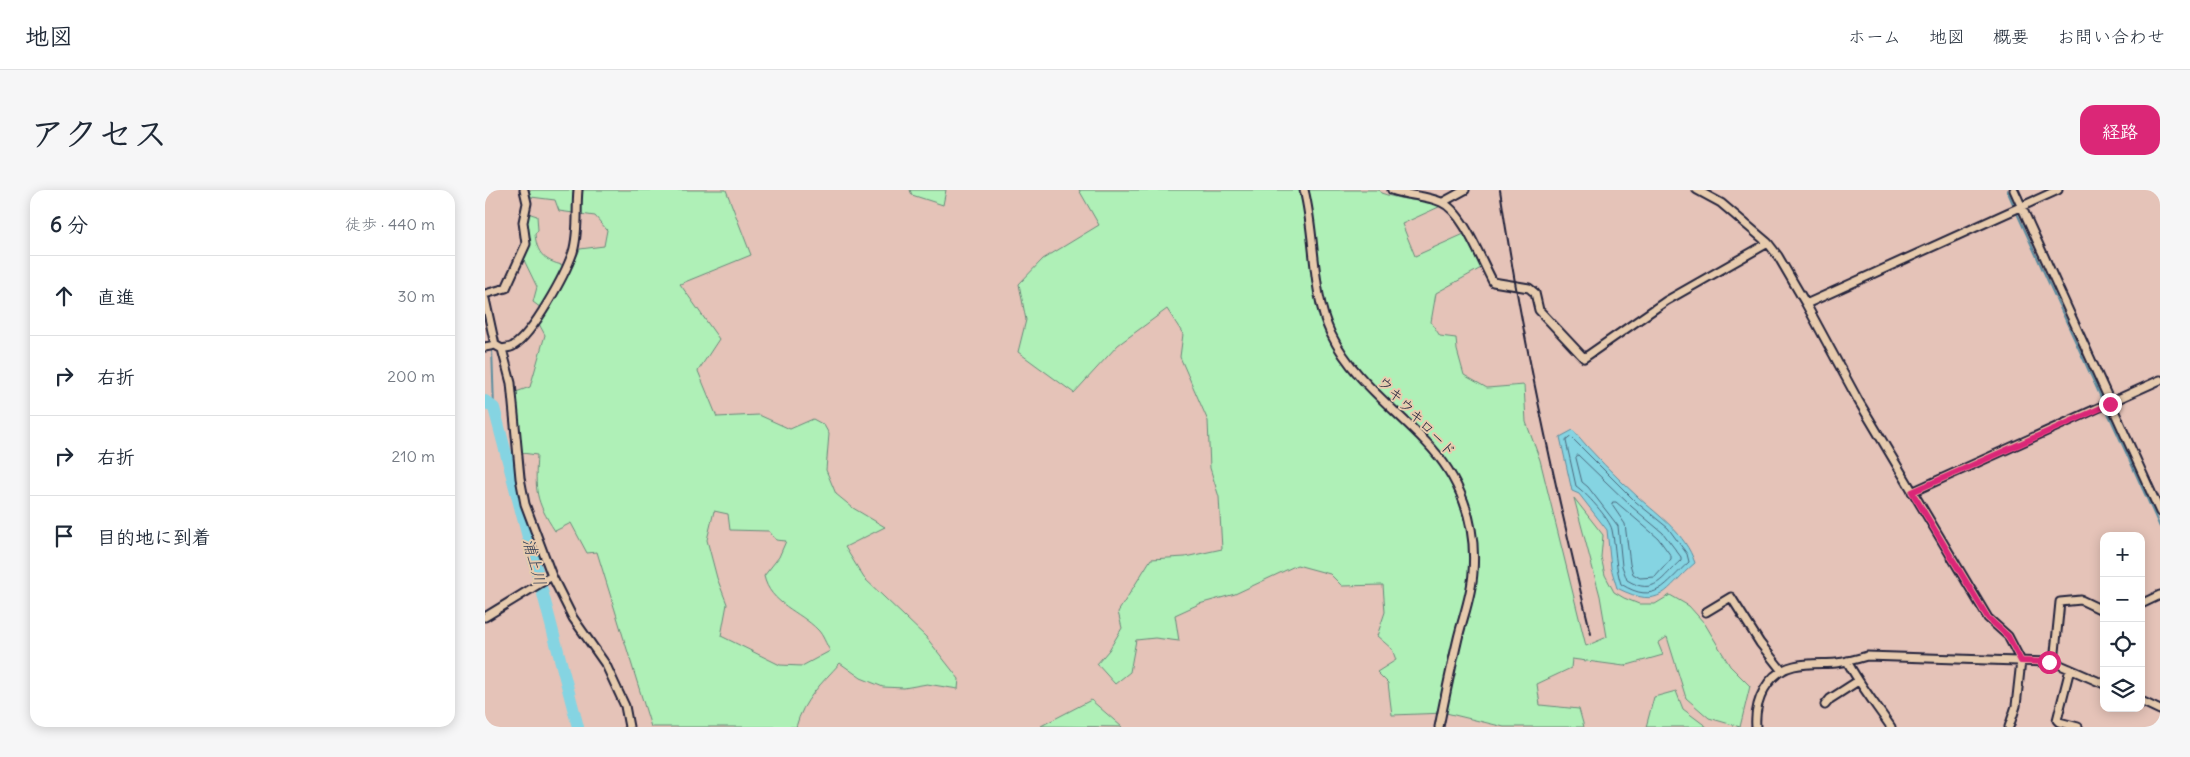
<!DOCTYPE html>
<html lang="ja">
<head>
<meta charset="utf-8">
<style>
	:root { --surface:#fff; --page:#f6f6f7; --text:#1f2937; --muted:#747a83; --line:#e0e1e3; --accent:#db2777 }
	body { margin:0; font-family:Delius,"Klee One",sans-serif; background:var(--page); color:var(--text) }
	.controls { position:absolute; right:15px; bottom:15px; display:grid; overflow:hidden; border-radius:10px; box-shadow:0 2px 12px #0003 }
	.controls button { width:45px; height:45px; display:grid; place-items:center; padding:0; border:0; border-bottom:1px solid var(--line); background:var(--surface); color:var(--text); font:25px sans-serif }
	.stop { position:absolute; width:15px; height:15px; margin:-11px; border:4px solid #db2777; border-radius:50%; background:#fff }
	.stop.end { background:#db2777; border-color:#fff; box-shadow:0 1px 5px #0008 }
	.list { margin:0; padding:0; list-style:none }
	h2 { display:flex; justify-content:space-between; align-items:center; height:65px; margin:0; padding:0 20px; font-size:21px }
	h2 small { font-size:16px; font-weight:400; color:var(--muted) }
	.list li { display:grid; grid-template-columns:32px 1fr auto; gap:15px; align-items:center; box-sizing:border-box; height:80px; padding:0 20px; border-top:1px solid var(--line) }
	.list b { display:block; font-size:19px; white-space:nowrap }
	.list em { font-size:16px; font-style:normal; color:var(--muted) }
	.icon { flex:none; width:28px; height:28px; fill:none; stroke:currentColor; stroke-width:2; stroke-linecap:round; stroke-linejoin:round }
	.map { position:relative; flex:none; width:1675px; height:537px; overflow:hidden; border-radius:15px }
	header { display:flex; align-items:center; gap:30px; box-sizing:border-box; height:70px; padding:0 25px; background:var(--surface); border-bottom:1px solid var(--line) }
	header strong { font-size:24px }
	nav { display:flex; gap:28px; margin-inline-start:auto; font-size:18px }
	.intro { display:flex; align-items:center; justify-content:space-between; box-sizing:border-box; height:120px; padding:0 30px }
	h1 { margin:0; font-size:35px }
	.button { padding:12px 22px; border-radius:15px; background:var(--accent); color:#fff; font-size:18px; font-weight:700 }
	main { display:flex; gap:30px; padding:0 30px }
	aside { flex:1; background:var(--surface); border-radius:15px; box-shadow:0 2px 12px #0003 }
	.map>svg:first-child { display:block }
	.green { fill:#aff0b7; stroke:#688979; fill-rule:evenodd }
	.water { fill:#85d4e2; stroke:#5d8d9f }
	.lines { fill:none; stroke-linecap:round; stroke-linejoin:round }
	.shore { stroke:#4a697e; stroke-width:1 }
	.stream { stroke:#5d8d9f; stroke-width:2 }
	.river { stroke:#85d4e2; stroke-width:12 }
	.minor-casing { stroke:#22223b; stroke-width:11 }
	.minor { stroke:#e7cbae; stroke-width:7 }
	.rail { stroke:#22223b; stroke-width:2 }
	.route { stroke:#db2777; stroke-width:6 }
	.labels { text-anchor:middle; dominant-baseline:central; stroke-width:4; stroke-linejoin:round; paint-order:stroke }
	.street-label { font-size:15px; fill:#22223b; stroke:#e7cbae }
	.water-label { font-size:16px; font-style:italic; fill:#313d54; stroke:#e7cbae }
</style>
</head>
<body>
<header>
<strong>地図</strong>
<nav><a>ホーム</a><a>地図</a><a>概要</a><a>お問い合わせ</a></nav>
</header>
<div class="intro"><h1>アクセス</h1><a class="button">経路</a></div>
<main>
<aside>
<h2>6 分<small>徒歩 · 440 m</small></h2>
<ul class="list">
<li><svg class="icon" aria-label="ahead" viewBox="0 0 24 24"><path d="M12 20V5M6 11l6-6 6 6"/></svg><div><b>直進</b></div><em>30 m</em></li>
<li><svg class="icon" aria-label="right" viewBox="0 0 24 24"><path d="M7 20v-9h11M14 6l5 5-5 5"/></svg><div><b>右折</b></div><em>200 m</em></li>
<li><svg class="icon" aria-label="right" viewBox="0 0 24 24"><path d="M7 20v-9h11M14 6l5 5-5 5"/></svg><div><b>右折</b></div><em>210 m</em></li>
<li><svg class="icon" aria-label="arrive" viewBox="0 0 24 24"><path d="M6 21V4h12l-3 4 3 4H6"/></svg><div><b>目的地に到着</b></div></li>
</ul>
</aside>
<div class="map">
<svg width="1675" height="537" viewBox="0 0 1675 537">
	<rect width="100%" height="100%" fill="#e5c3b8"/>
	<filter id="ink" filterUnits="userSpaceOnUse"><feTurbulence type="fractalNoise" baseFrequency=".02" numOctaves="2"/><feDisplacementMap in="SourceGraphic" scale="10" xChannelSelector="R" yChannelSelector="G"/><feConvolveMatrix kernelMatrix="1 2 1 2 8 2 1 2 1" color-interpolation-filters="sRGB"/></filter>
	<g filter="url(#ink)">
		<path class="green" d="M44 0H241L266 65 195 94 234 149 213 181 232 227 274 225 305 239 328 229 339 235 344 244 341 280 351 304 368 318 400 337 360 357 379 388 441 447 474 489 473 499 442 494 419 498 398 497 376 488 355 473C337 493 318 510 311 537H166L112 362 102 363 86 333 70 341C50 310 50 301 52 265L37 263 31 202 45 197 60 145 54 134 60 121 48 112 52 97 38 68 43 23 52 26 53 40 50 44C52 68 64 73 87 77L95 59 119 56 122 40 110 26 74 21 70 10 46 7ZM229 321 243 324 245 340 284 341 291 350 301 351 294 367 279 386C285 414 315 421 333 440 338 445 341 454 345 461L317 476 295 475 236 446 242 414 232 388 222 350Z
			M425 0H461L458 15 427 5Z
			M594 0H894L896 3C915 10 936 10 956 16L917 34 930 66 979 44 996 78 951 103 946 132 955 146 971 148 972 160 979 185 1002 198 1039 195 1041 232 1055 270 1101 456 1122 447 1115 406 1089 308 1118 345 1116 367 1120 385 1129 402 1139 408 1154 414H1170L1185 405 1204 416 1220 434 1245 476 1265 496 1255 537 1224 528 1201 508 1182 447 1173 453 1178 465 1139 476 1087 469 1086 478 1052 494 1055 515 1094 519 1099 537H1019L961 523 907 525 903 493 892 482 911 470 907 459 892 446 900 422 898 395 857 396 845 384 812 375 750 404 714 414 690 425 694 451 670 448 651 450 645 482 630 494 612 474 624 460 637 438 633 422 666 369 700 367 737 359 734 307 725 278 723 231 695 167 698 144 682 119 633 155 589 203 533 162 541 130 534 94 558 69 614 35Z
			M1191 501 1198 519 1222 537H1161L1169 507Z
			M606 510 637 537 556 536Z"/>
		<path class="water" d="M1088 240C1108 264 1130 286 1153 307 1175 327 1200 343 1210 373 1179 399 1178 421 1132 398L1126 378 1122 340 1094 304 1087 301 1075 247Z"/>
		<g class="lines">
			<path class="shore" d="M1086 247 1151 312 1183 338 1202 364 1204 372C1180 393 1171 416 1136 394 1130 376 1131 359 1127 340 1125 329 1100 302 1091 296L1081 251Z
				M1093 265 1147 317 1178 343 1196 367V370C1177 387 1170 407 1142 390L1137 376 1133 336 1103 297 1097 292 1091 268Z
				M1128 312H1131L1173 348 1186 366V369L1170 387 1155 388 1148 384 1145 374 1140 334 1127 315Z"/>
			<path class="stream" d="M1522 0 1529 16
				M1531 21 1675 337
				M7 158 9 218"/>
			<path class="river" d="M0 211 9 218 93 537"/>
			<defs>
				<path id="minor" d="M819 0C831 46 826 102 846 144 867 188 908 217 941 252 975 287 992 333 988 382 987 404 978 427 973 448 966 478 960 507 954 537
					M907 0C923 6 940 5 956 12 978 21 996 70 1008 92L1044 98 1050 103 1054 120 1099 168 1181 111 1283 53
					M1212 0 1236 13 1283 53 1293 66 1321 114 1373 210 1503 428 1523 446 1536 471 1531 516 1524 537
					M1529 0 1675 322
					M958 12 980 0
					M0 104 21 98 41 54 38 32 42 13 39 0
					M0 109 10 155
					M1321 114 1573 0
					M0 157 10 155 17 159C20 158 25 158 28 156 48 144 80 85 88 62 94 42 91 20 93 0
					M17 159 26 193 35 288 40 314 67 386 88 428 121 475 140 516 144 537
					M1427 302 1675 190
					M1656 414 1675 405
					M1221 422 1246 407 1275 453 1297 481
					M0 427 67 386
					M1362 471C1374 494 1391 515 1406 537
					M1569 472 1575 412 1596 410 1619 421
					M1585 479 1572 530 1574 532 1593 537
					M1656 511 1675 520
					M1340 515 1345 509 1373 491
					M1271 537C1269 512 1282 482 1309 476 1323 473 1337 474 1351 473 1362 472 1372 469 1382 466L1564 472 1573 474 1619 494"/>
			</defs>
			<use href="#minor" class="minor-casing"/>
			<use href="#minor" class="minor"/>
			<path class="rail" d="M1015 0C1037 149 1070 298 1106 444"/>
		</g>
	</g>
	<g class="lines" filter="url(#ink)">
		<path class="route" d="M1564 472 1536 471 1523 446 1503 428 1427 302 1625 214"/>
	</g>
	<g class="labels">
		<g class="street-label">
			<text transform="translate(932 226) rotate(46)">ウキウキロード</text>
		</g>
		<g class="water-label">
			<text transform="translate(50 372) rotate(75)">浦上川</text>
		</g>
	</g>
</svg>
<div class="controls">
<button>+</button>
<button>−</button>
<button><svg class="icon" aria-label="locate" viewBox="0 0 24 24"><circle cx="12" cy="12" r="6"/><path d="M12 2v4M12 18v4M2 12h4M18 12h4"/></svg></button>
<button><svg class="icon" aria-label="layers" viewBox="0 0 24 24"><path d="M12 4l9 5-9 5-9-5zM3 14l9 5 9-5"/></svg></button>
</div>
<div class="stop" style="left:1564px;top:472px"></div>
<div class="stop end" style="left:1625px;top:214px"></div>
</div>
</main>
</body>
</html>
